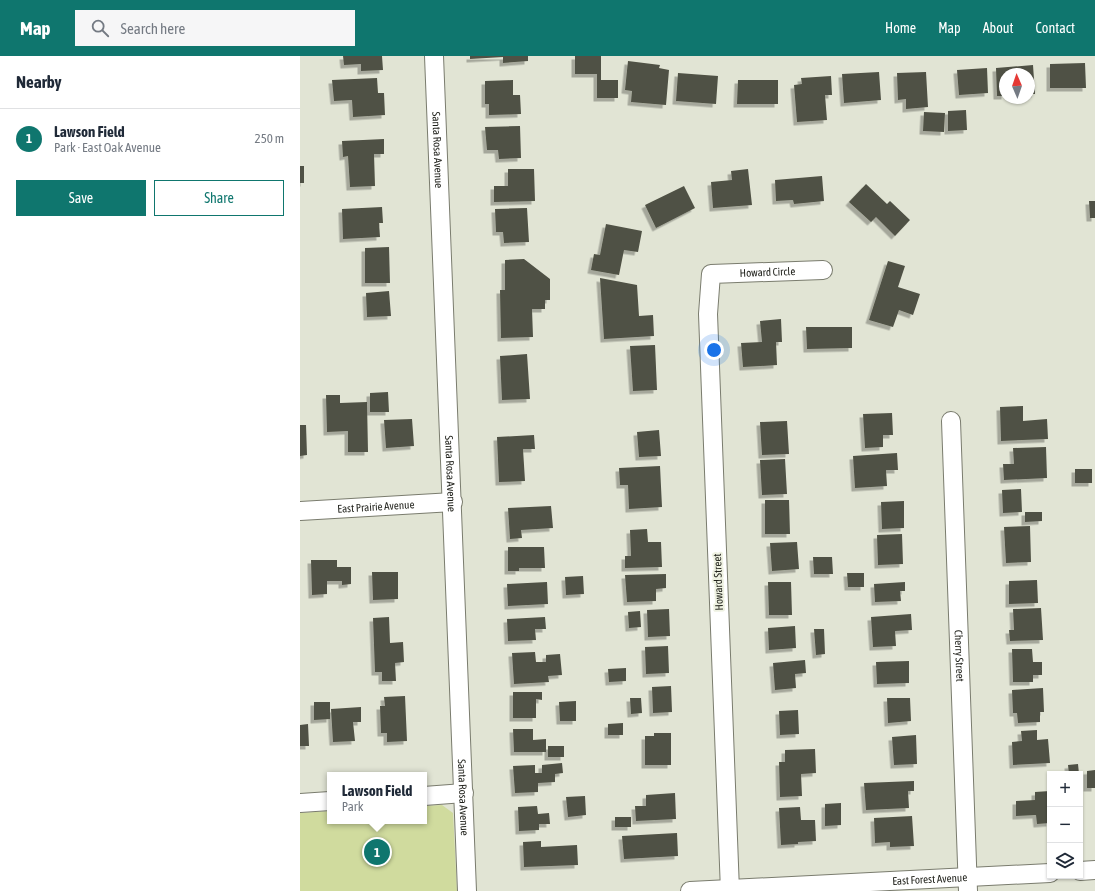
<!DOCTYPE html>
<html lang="en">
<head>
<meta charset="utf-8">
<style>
	:root { --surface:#fff; --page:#f6f6f7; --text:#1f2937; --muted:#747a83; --line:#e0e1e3; --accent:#0f766e }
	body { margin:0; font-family:"Asap Condensed",sans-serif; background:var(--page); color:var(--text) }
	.controls { position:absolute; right:12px; bottom:12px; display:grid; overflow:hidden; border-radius:0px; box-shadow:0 1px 3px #0004 }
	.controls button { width:36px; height:36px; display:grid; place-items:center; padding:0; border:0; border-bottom:1px solid var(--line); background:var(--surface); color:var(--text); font:20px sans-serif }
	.compass { position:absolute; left:699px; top:12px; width:36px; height:36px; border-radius:50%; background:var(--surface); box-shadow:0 1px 3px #0004; rotate:358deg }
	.you { position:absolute; left:414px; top:294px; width:14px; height:14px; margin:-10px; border:3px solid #fff; border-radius:50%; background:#1a73e8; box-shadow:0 0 0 6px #1a73e833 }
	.badge { display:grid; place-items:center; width:26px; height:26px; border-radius:50%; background:var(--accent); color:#fff; font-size:13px; font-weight:700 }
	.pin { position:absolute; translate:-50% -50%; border:2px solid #fff; box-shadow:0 1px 4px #0006 }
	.popup { position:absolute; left:27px; top:716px; width:100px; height:52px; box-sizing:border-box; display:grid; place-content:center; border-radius:0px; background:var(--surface); filter:drop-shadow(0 1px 3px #0005); font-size:13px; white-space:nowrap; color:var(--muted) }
	.popup b { font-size:15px; color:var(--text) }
	.popup::after { content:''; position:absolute; left:50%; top:100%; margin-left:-8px; border:8px solid transparent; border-top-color:var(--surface) }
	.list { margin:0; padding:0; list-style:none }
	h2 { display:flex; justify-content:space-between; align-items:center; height:52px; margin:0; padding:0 16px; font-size:17px }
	h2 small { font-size:13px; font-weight:400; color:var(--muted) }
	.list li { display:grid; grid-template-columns:26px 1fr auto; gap:12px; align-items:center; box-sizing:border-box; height:60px; padding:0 16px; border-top:1px solid var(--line) }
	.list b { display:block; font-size:15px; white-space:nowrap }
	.list p { margin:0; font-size:13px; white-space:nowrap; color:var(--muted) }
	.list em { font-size:13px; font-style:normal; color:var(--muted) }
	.actions { display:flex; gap:8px; padding:12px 16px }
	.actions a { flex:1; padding:9px 0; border:1px solid var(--accent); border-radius:0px; text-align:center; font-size:14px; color:var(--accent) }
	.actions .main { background:var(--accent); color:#fff }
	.icon { flex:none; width:22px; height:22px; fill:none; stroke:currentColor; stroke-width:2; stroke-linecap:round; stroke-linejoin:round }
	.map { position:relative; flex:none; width:795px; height:835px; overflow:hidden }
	header { display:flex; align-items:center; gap:24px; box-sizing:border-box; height:56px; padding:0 20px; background:var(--accent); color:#fff }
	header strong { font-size:19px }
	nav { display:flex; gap:22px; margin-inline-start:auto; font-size:14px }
	.search { width:280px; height:36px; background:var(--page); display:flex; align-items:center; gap:10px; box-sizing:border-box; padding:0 14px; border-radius:0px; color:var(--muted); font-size:15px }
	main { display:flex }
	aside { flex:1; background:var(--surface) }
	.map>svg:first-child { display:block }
	.green { fill:#d0db9e }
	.building { fill:#4f5144; filter:url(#shadow) }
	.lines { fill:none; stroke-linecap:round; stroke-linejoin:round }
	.street-casing { stroke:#7a7c6e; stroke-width:20 }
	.street { stroke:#fff; stroke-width:18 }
	.labels { text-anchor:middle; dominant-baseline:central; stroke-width:4; stroke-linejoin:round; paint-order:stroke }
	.street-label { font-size:11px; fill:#1f201a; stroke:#eef1e1 }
</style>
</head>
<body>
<header>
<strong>Map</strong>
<div class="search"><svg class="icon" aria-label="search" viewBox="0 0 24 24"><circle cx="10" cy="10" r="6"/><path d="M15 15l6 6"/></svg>Search here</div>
<nav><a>Home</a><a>Map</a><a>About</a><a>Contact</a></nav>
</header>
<main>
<aside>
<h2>Nearby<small></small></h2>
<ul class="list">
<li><span class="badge">1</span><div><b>Lawson Field</b><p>Park · East Oak Avenue</p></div><em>250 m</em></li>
</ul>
<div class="actions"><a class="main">Save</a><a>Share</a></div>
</aside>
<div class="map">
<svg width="795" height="835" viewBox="0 0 795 835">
	<defs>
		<filter id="shadow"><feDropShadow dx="-3.5" dy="3.5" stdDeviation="0" flood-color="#0004"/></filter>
	</defs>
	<rect width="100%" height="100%" fill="#e1e4d4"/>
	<path class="green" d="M142 749 153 757 157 835H0V757L30 755V765H124V750Z"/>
	<path class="building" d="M43 0H82L83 14 61 15V8L44 9Z
		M170 0H228V5L203 7V1L170 3Z
		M275 0H301V24H318V42H297V18H275Z
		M328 5 360 9 359 12 369 14 366 49 331 46 332 35 325 34Z
		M785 7 786 32H750V8Z
		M733 9 735 38H729V18H705V40H697L696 12Z
		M687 12 688 37 659 39 657 14Z
		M579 16 581 44 544 47 542 18Z
		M626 16 628 51 606 53V43L598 44 597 17Z
		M378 17 418 20 416 48 376 45Z
		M531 20 532 39H525L527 64 497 66 494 29 502 28 501 22Z
		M77 22 78 37H84L85 59 53 61 52 44 34 45 32 24Z
		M213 24V39H220L221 58 189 59V48H185V25Z
		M438 24H478V48H437Z
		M666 54 667 74 648 75V55Z
		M624 56 645 57 644 76 623 75Z
		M220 70 221 102 199 103 198 94H187L185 71Z
		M84 83V98H74L75 130 50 131 48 100 43 101 42 85Z
		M0 110H4V127H0Z
		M208 113H234L235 145 194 146V130H208Z
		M448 113 452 149 413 152 411 126 432 124 431 115Z
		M522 120 524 145 494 148 493 144 476 145 475 124Z
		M566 128 587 148 590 145 610 164 595 180 576 161 571 166 549 146Z
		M384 130 395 152 356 172 345 149Z
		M789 145H795V162H790Z
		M82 151 83 167H79L80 181 43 183 42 153Z
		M227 152 229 186 204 187 203 176H196L195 153Z
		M306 168 342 175 338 196 324 194 319 219 291 214 294 198 300 199Z
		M89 191 90 227H65V192Z
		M224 203 250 223V244H245V253H232L233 281 201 282 200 234H205V204Z
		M588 205 605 210 598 231 620 238 613 259 599 254 593 271 569 264Z
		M300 222 337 229 339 260 353 259 354 280 304 283Z
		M89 235 91 260 67 261 66 237Z
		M481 263 482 286H476L477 309 443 311 441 287 462 286 460 265Z
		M506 271H552V292L507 293Z
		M355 289 357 334 333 335 330 290Z
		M227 298 230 343 202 344 200 300Z
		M88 336 89 356H70V337Z
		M26 339H40V347L67 346 68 396H48V375L27 376Z
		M723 350V365L747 363 748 383 701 385 700 351Z
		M592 357 593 379H583V391L565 392 563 358Z
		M112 363 114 390 86 392 84 364Z
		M487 365 489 398 462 399 460 366Z
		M0 369H6L7 399 0 400Z
		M359 374 361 400 339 401 337 376Z
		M234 379 235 393H223L225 425 199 426 197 381Z
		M746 391 747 422 704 424 703 408H714L713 392Z
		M597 397 598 414H586L587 430 555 432 553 400Z
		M485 403 487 438 462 439 460 404Z
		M360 410 362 451 329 453 328 429H320L319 412Z
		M775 413H792V427H775Z
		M721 433 722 456 703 457 702 434Z
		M465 444H489L490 478H465Z
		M604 445V472L582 473 581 446Z
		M251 450 253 472 221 474 222 482 210 483 208 452Z
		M725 456H742V465L725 466Z
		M730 470 731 506 706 507 704 471Z
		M347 473 348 486H361L362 511 325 512V500H331L330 474Z
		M602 478 603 508 578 509 577 479Z
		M497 486 499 513 472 515 470 487Z
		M208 491H244L245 512H219V515H208Z
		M513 501H532L533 518H514Z
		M11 504H37V511H51V528L42 529V525H27V538L12 539Z
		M72 516H98V543L73 544Z
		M547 517H564V531H548Z
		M366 518V532L356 533V545L327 546 325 519Z
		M283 520 284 538 266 539 265 521Z
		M737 524 738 547 709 548V525Z
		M247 526 248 548 208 550 207 528Z
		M468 526H491L492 559H469Z
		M605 526V535H600L601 545 575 546 574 528Z
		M741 552 743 584 710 585 709 574H714L713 553Z
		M369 553 370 580 348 581 347 554Z
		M340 555 341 571 329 572 328 556Z
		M611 558 612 574 595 575 596 590 573 591 571 561Z
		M89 561 90 587 103 586 104 606 95 607 96 625H82V616H75L73 562Z
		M245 561 246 573H235L236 584 208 585 207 563Z
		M495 570 496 592 469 594 468 572Z
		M514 573H524L525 598 516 599Z
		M368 590 369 617 346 618 345 591Z
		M712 593H732L733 606H742V619H733V626H713Z
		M235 596 236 606H246V599L260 598 262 619 248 620 249 626 214 628 212 597Z
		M505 604 506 617 495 618 496 632 475 634 473 607Z
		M609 605V627L577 628 576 606Z
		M326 612V625L309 626 308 613Z
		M371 630 372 656 353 657 352 631Z
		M743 632 744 656H740V666L718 667 717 657H713L712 634Z
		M213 636H242V644L236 643V662H213Z
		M105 640 107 685 87 686V677H81L80 650H85L84 641Z
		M330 642H341L342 657 331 658Z
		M587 642H610L611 665 588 667Z
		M276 645V665H260L259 646Z
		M14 646H30V663L14 664Z
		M61 651V666H53L55 685 33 686 31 653Z
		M498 654 499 678 480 679 479 655Z
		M323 667V679H308V668Z
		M8 668 9 690H0V669Z
		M213 673H233V684L246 683V696H214Z
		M737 674V684L748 683 750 707 713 709 712 686 722 685 721 675Z
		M354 677H371V709H345V680H354Z
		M616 679 617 708 594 709 592 681Z
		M248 690H264V701H248Z
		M515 693 516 717 501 718 502 740 480 741 479 706H485V694Z
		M262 707 263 717 255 718V726L238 727V736L215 737 213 710 235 709V717H242V709Z
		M778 708 779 718H769L768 709Z
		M795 714V732H787V715Z
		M614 725V735H608L609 752 566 754 564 727Z
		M750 735V767L737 768 736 759 716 760V745L735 744V736Z
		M375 737 376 763 336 765 335 750H346V739Z
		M285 740 286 759 268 761 266 741Z
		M541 747V769L525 770V748Z
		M237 750 238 758 249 757 250 768H239V774L219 775 218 751Z
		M500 751 501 764H515L516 785 498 786V788L481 789 479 752Z
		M612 760 614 790 590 791V786L575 787 574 762Z
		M315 761H331V771H315Z
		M377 777 378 800 324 803 322 780Z
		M241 785V791L277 789 278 809 224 811 223 786Z"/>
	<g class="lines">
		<defs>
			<g id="street">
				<path id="s1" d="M134 0 167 835"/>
				<path id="s2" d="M651 365 668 835"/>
				<path id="s3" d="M0 455 153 446"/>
				<path d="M124 740 164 737"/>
				<path d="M0 747 30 745"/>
				<path d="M780 815 795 814"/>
				<path id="s4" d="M390 835 750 817"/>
				<path id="s5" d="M430 835 408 258 411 218 523 214"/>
			</g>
		</defs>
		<use href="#street" class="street-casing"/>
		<use href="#street" class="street"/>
	</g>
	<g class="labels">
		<g class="street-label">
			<text stroke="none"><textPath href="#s1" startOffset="94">Santa Rosa Avenue</textPath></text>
			<text stroke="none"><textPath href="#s5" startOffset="674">Howard Circle</textPath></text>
			<text stroke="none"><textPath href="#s1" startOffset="418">Santa Rosa Avenue</textPath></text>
			<text stroke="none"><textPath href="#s3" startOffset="76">East Prairie Avenue</textPath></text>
			<text transform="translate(418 526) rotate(-92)">Howard Street</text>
			<text stroke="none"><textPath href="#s2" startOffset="235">Cherry Street</textPath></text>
			<text stroke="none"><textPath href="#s1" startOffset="742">Santa Rosa Avenue</textPath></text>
			<text stroke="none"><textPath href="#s4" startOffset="240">East Forest Avenue</textPath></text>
		</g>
	</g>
</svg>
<div class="controls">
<button>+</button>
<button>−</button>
<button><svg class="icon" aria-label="layers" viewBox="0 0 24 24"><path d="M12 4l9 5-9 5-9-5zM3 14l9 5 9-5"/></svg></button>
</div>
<svg class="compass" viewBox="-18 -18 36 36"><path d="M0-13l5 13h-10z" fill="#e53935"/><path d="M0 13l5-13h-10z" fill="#747a83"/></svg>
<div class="you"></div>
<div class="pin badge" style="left:77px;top:796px">1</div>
<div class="popup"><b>Lawson Field</b>Park</div>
</div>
</main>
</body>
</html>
